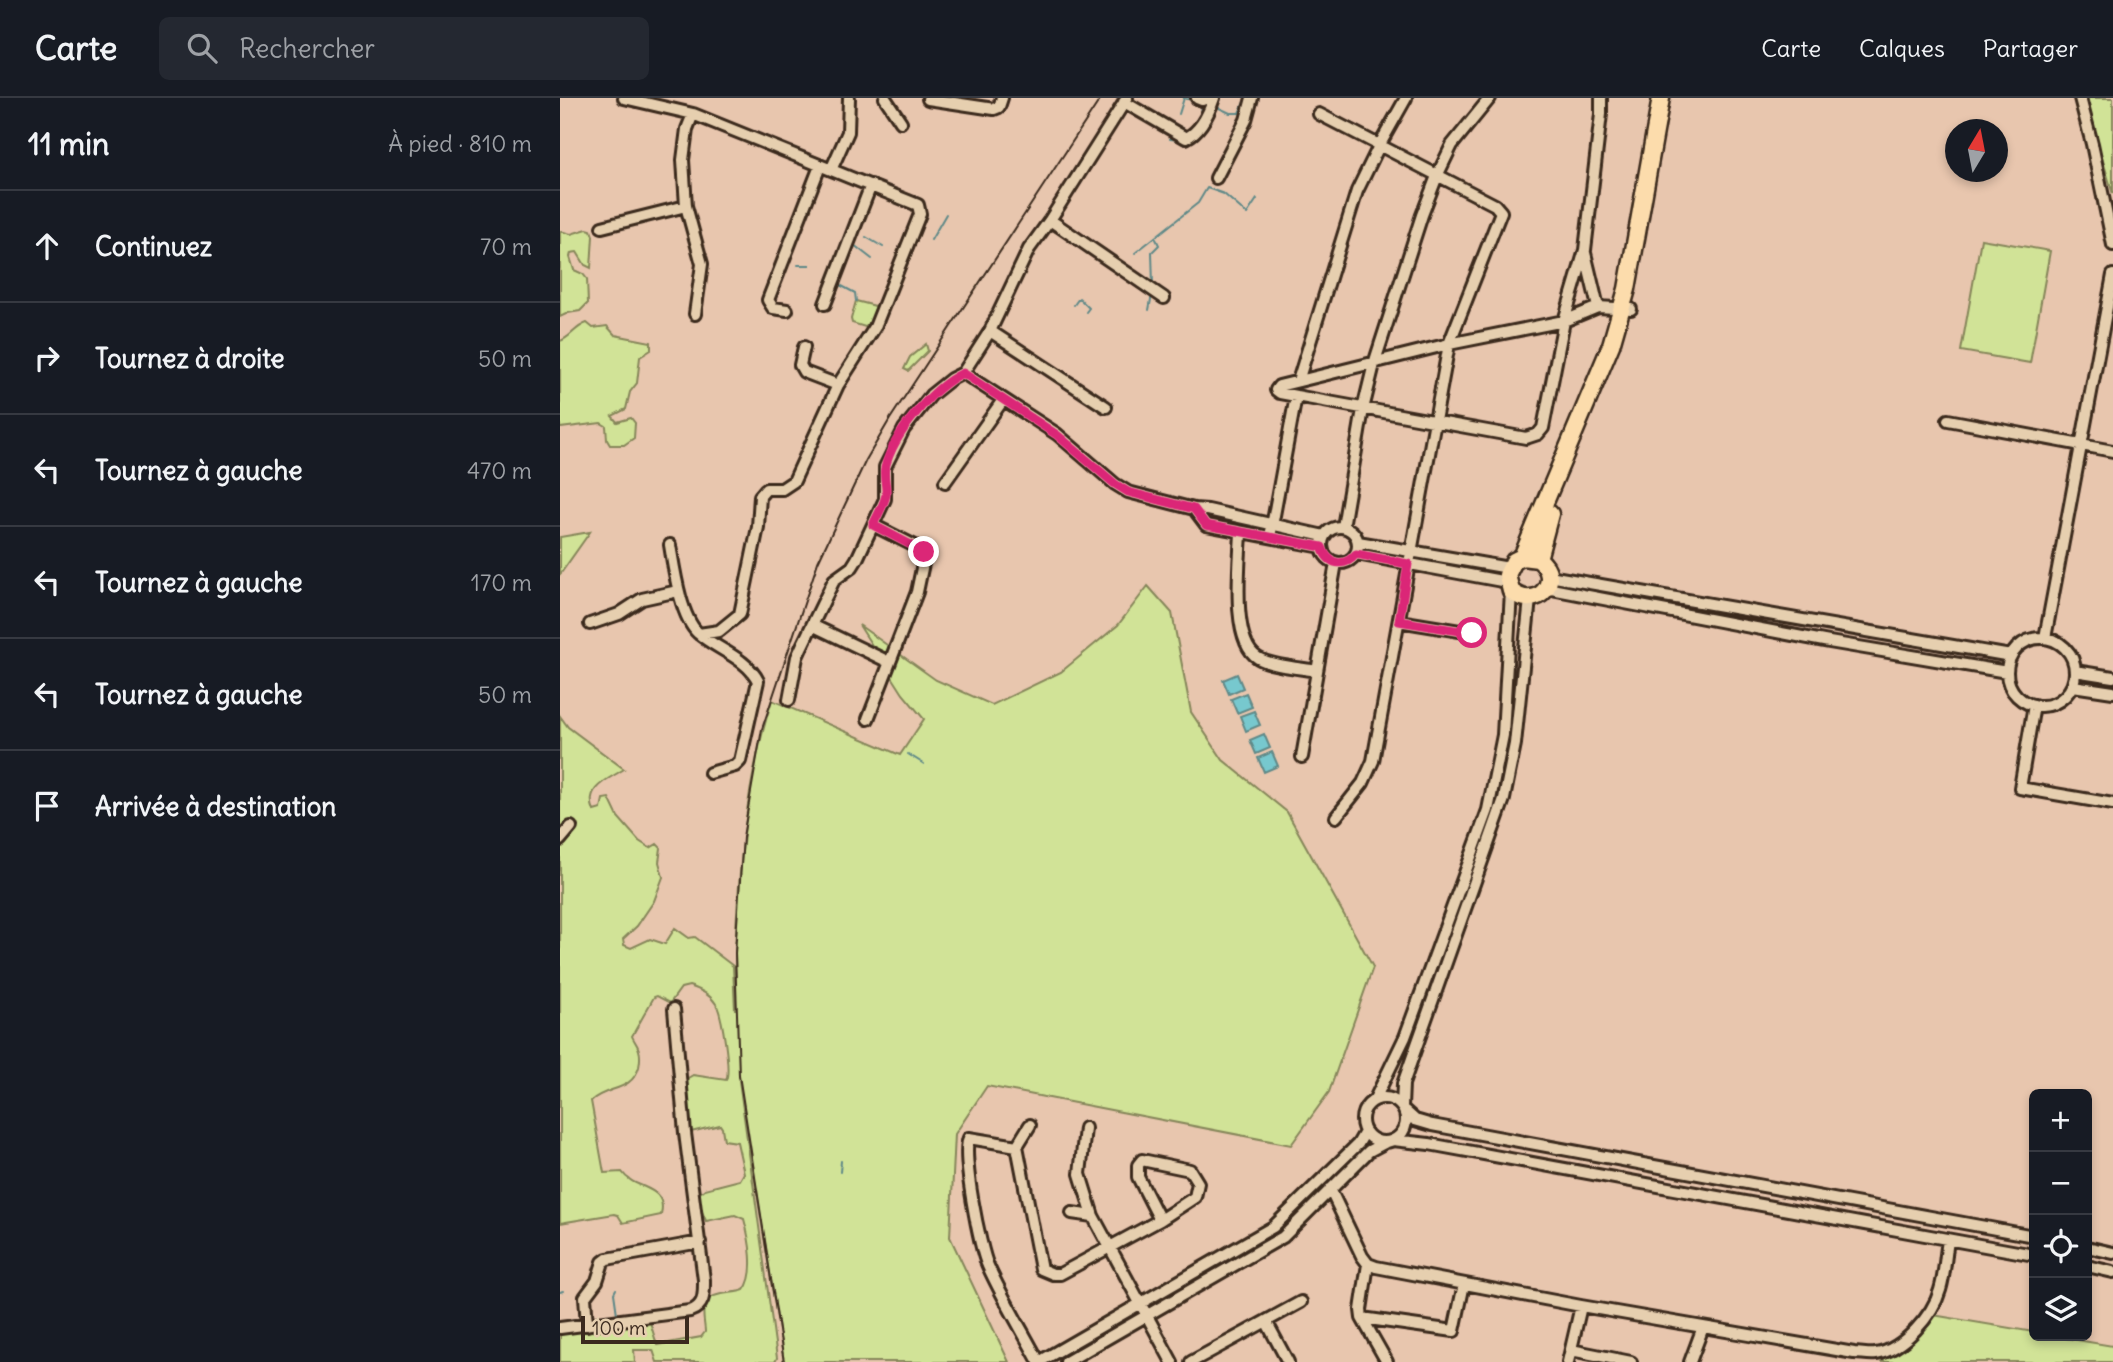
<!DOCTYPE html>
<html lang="fr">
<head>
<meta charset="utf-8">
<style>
	:root { --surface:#171b24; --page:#242831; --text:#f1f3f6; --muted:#9ea1a6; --line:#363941 }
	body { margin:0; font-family:Delius,sans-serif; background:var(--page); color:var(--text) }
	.controls { position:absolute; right:21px; bottom:21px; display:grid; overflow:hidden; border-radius:10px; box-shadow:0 4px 10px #0003 }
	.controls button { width:63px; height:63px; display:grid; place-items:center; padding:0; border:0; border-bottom:2px solid var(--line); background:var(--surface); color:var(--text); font:35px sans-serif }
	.compass { position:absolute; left:1385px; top:21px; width:63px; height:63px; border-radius:50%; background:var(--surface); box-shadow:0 4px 10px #0003; rotate:10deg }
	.scale { position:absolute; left:21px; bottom:18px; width:108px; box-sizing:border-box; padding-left:7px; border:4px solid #3b2a1e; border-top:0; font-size:19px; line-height:24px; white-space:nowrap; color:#3b2a1e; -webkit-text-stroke:5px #e6cfaf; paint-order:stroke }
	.stop { position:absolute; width:21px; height:21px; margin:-16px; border:5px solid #db2777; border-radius:50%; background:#fff }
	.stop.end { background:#db2777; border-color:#fff; box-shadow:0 2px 7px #0008 }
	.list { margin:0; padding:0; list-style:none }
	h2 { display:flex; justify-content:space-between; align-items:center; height:91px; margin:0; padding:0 28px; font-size:30px }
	h2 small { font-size:23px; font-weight:400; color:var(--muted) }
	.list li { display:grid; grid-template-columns:46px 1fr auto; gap:21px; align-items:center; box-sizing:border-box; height:112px; padding:0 28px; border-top:2px solid var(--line) }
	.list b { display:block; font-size:26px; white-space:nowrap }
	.list em { font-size:23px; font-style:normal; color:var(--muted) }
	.icon { flex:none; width:38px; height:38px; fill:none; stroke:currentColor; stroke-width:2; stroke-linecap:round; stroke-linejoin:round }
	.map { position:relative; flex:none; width:1553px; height:1264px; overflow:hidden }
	header { display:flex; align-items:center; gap:42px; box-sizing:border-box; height:98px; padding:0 35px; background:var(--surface); border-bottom:2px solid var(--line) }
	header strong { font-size:33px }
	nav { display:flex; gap:38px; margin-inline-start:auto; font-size:24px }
	.search { width:490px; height:63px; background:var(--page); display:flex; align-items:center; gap:18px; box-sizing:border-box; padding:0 24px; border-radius:10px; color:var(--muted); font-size:26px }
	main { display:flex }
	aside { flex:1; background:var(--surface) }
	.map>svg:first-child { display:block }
	.green { fill:#d1e397; stroke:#86865a; stroke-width:2 }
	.water { fill:#77c8ce; stroke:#5f8988; stroke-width:2 }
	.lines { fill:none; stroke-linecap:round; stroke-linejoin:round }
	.stream { stroke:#5f8988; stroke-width:2 }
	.minor-casing { stroke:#3b2a1e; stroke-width:16 }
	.highway-casing { stroke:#3b2a1e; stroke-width:21 }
	.minor { stroke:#e6cfaf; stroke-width:10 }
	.highway { stroke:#fcdcac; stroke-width:16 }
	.rail { stroke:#3b2a1e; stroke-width:2 }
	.route { stroke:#db2777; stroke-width:9 }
</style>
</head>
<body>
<header>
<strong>Carte</strong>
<div class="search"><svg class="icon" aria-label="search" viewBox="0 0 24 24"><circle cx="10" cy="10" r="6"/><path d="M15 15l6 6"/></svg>Rechercher</div>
<nav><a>Carte</a><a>Calques</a><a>Partager</a></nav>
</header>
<main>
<aside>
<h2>11 min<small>À pied · 810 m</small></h2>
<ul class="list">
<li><svg class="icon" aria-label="ahead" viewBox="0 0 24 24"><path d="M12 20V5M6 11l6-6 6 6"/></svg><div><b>Continuez</b></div><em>70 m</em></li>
<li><svg class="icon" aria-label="right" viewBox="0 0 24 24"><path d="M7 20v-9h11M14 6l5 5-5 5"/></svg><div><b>Tournez à droite</b></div><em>50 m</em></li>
<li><svg class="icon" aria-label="left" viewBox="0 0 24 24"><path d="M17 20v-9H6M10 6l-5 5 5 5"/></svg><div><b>Tournez à gauche</b></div><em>470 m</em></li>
<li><svg class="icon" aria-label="left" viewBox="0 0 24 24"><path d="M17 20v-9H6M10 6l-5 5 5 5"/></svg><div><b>Tournez à gauche</b></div><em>170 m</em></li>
<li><svg class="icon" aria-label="left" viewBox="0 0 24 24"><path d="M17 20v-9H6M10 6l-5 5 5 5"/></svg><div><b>Tournez à gauche</b></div><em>50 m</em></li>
<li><svg class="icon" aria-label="arrive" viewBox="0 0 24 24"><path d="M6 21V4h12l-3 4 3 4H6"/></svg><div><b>Arrivée à destination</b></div></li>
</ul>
</aside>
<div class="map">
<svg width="1553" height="1264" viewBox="0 0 1553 1264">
	<rect width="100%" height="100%" fill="#e8c6ae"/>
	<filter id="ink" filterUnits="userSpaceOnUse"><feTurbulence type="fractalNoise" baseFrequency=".0143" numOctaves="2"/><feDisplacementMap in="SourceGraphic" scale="14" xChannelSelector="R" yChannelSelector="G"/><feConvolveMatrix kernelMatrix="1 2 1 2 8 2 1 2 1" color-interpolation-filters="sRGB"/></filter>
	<g filter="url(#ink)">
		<path class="green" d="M1524 0H1553V96Z
			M27 131 31 132 33 138 31 170 25 167 17 154 11 155 10 159 14 172 23 176 27 181 28 205 20 213 8 215 0 219V133L11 136Z
			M1421 141 1490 153 1470 265 1401 253Z
			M296 203 319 209 310 226 305 229 292 225 291 221Z
			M27 225 33 230 47 228 55 237 91 244V252L80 259 77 285 70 294 66 311 52 318 57 324 71 320 75 325 74 340 64 347H50L47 342 46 328 41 325 0 330V243C10 240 15 229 27 225Z
			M366 246 368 253 348 273 344 271 350 259Z
			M30 434 1 475 0 476V439Z
			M588 488 612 515 631 614 663 662 727 714 813 869 769 994 731 1047 427 988 395 1036 390 1139 449 1264H224L179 982 217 1260 215 1264H97L93 1252H74L75 1264H0V1237L10 1233 87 1223 90 1224 97 1247 141 1239 145 1234C145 1227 142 1217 144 1210 148 1192 171 1197 184 1192 197 1176 189 1139 184 1121L175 1117 146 1123 140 1109V1095L145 1091 180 1082 184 1075 177 1044 164 1042 162 1030 160 1027 131 1034 126 1033 123 983 133 977 166 982C171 973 162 916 156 906 150 896 139 891 129 888L121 890 110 905 97 898 94 899 72 938C74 943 78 947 79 952 81 958 80 964 79 969 72 994 46 988 31 1003L44 1075 62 1074C75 1093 108 1086 101 1117L63 1125 58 1117 54 1116 0 1125V618L8 629 64 671C48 682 24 689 34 713L41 711 43 701 49 700 58 719 79 743 90 750 97 746 101 750 99 764 103 779 94 803 77 828 63 841 64 847 71 850 90 841 105 846 115 830 129 840 135 839 173 868 175 912C176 892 175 872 175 852 179 768 186 683 212 602L340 657 364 621 343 596 299 527 376 582 432 607 501 574 558 527Z
			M1367 1216 1474 1234V1238H1493L1553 1248V1264H1322Z"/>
		<path class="water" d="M677 576 683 590 669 596 663 582Z
			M686 595 692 609 677 615 671 601Z
			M694 613 700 627 686 633 680 618Z
			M704 636 710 650 696 656 690 642Z
			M712 654 718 668 704 674 698 660Z"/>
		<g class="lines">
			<path class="stream" d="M641 6 642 18
				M657 9 670 15H679L686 0
				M619 16 624 0 635 3
				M610 35V41L619 42
				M306 139 323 149
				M371 142 386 116
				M294 147 312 161
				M575 155 638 105 647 90 664 96 687 116 697 101
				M238 167H250
				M278 186 295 195 296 203
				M593 187 592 154 599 147 596 141
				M514 207 519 200 529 210 526 214
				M589 212 592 196
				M348 656 364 666
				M280 1074 281 1063
				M56 1191 54 1195 57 1216
				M0 1194 3 1193"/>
			<defs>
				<path id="minor" d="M64 0 133 16 358 107 360 116 315 229 278 287 244 274 240 267 244 249
					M325 0 341 24
					M637 0 642 2 647 0
					M1041 0V16L1025 152 1004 223 983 330 978 336 966 340 736 298 720 295 716 292 719 288 889 246 1004 223 1038 209 1071 211
					M1520 0 1532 46 1553 147
					M368 1 434 11 439 9 442 0
					M564 4 626 40C641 33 649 15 654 0
					M133 16 127 31 123 62 126 108 142 166 135 216
					M759 16 935 107 941 114 889 246 813 663 803 685 776 719
					M271 72 288 34 289 0
					M656 80 686 22 692 0
					M490 122 604 200
					M42 129 126 108
					M1025 155 1038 209
					M265 206 311 87
					M227 212 213 210 208 202 260 68
					M430 233 546 309
					M403 275 497 336 555 386 568 394 634 411 648 412 764 438
					M738 283 797 93 819 48 846 0
					M1388 322 1553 353
					M385 384 443 302
					M634 411 646 427 762 449
					M762 447a18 18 0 1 1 36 0a18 18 0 1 1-36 0Z
					M783 429 803 311 814 266 862 117 877 78 892 47 930 0
					M681 434C680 464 670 543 698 560 711 568 741 570 757 573
					M710 439 736 298
					M798 444 949 470
					M110 447C114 470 120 518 138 535 156 551 187 560 198 583L180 663 175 668 150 675
					M796 456 947 484
					M989 478 1451 558
					M986 490 1269 544 1447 574
					M839 523 912 535
					M30 526 59 516 82 501 118 493
					M254 528 329 564
					M139 536 159 533 180 516 198 429 200 398 206 391H222L234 383 278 287
					M1447 574a34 34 0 1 1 68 0a34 34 0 1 1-68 0Z
					M1485 540 1553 177
					M1515 573 1553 579
					M1513 588 1553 594
					M229 602 237 559 242 548 274 482 292 469 297 461 325 401V369L344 331 371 297 391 281 403 275 430 233 469 151 490 122 567 0
					M1474 607 1460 690 1553 706
					M308 621 357 494 365 456 363 452 313 427
					M742 659 776 465
					M0 742 11 729
					M802 1022a22 22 0 1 1 44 0a22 22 0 1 1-44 0Z
					M815 1001 845 939 928 712 943 637 951 493
					M842 1009 843 986 944 701 955 646 970 501
					M845 1013 855 1022 872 1027 1474 1138
					M470 1027 457 1048 481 1171 493 1176H500L600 1122 635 1099 638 1085 630 1072 582 1062 578 1067V1079L600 1122
					M525 1030 520 1076 533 1118 612 1264
					M833 1042 869 1046 1474 1157
					M457 1048 409 1040C401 1055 420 1150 428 1168 443 1201 462 1232 479 1264
					M770 1091 802 1158 808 1166 816 1169 1021 1208 1294 1255C1301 1255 1309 1257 1316 1256 1343 1252 1373 1217 1380 1192 1385 1176 1385 1159 1388 1143
					M512 1115 533 1118
					M1527 1149 1553 1155
					M808 1166 801 1212 802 1220 827 1264
					M1527 1168 1553 1174
					M802 1220 894 1233 904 1186
					M706 1223 728 1264
					M27 1227 25 1199 37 1183 43 1164 47 1161 140 1144
					M0 1230 130 1213C145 1208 144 1196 144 1182L125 1035 114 911
					M1011 1252 1071 1264
					M479 1264 713 1129 798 1046 805 1034
					M506 1264 723 1139 809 1053 826 1044
					M631 1264 741 1204
					M1008 1264 1021 1208
					M1130 1264 1143 1229"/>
				<path id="highway" d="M962 459 978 461C1005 481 977 515 951 493L947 477 954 463 962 459 1051 247 1067 191 1101 0
					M978 461 990 416"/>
			</defs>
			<use href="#minor" class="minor-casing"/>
			<use href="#highway" class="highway-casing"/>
			<use href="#minor" class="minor"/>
			<use href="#highway" class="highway"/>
			<path class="rail" d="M224 1264 179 977 175 855 183 739 202 631 258 464 306 362 330 321 541 0"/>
		</g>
	</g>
	<g class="lines" filter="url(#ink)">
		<path class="route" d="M364 454 313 427C317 418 324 407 326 397 327 388 323 378 325 370 333 336 373 289 403 275L497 337 555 386 568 394 634 411 646 427 762 449C768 467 784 470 796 456L848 466 839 523 912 535"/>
	</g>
</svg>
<div class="controls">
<button>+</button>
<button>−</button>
<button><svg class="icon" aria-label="locate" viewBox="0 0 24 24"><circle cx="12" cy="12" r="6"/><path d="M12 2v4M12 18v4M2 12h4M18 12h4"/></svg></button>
<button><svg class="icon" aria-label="layers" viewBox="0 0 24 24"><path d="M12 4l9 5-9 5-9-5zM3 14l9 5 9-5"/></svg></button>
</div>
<svg class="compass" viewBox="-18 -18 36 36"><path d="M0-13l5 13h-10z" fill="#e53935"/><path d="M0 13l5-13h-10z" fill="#9ea1a6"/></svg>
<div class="scale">100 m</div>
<div class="stop" style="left:912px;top:535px"></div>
<div class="stop end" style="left:364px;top:454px"></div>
</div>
</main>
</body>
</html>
